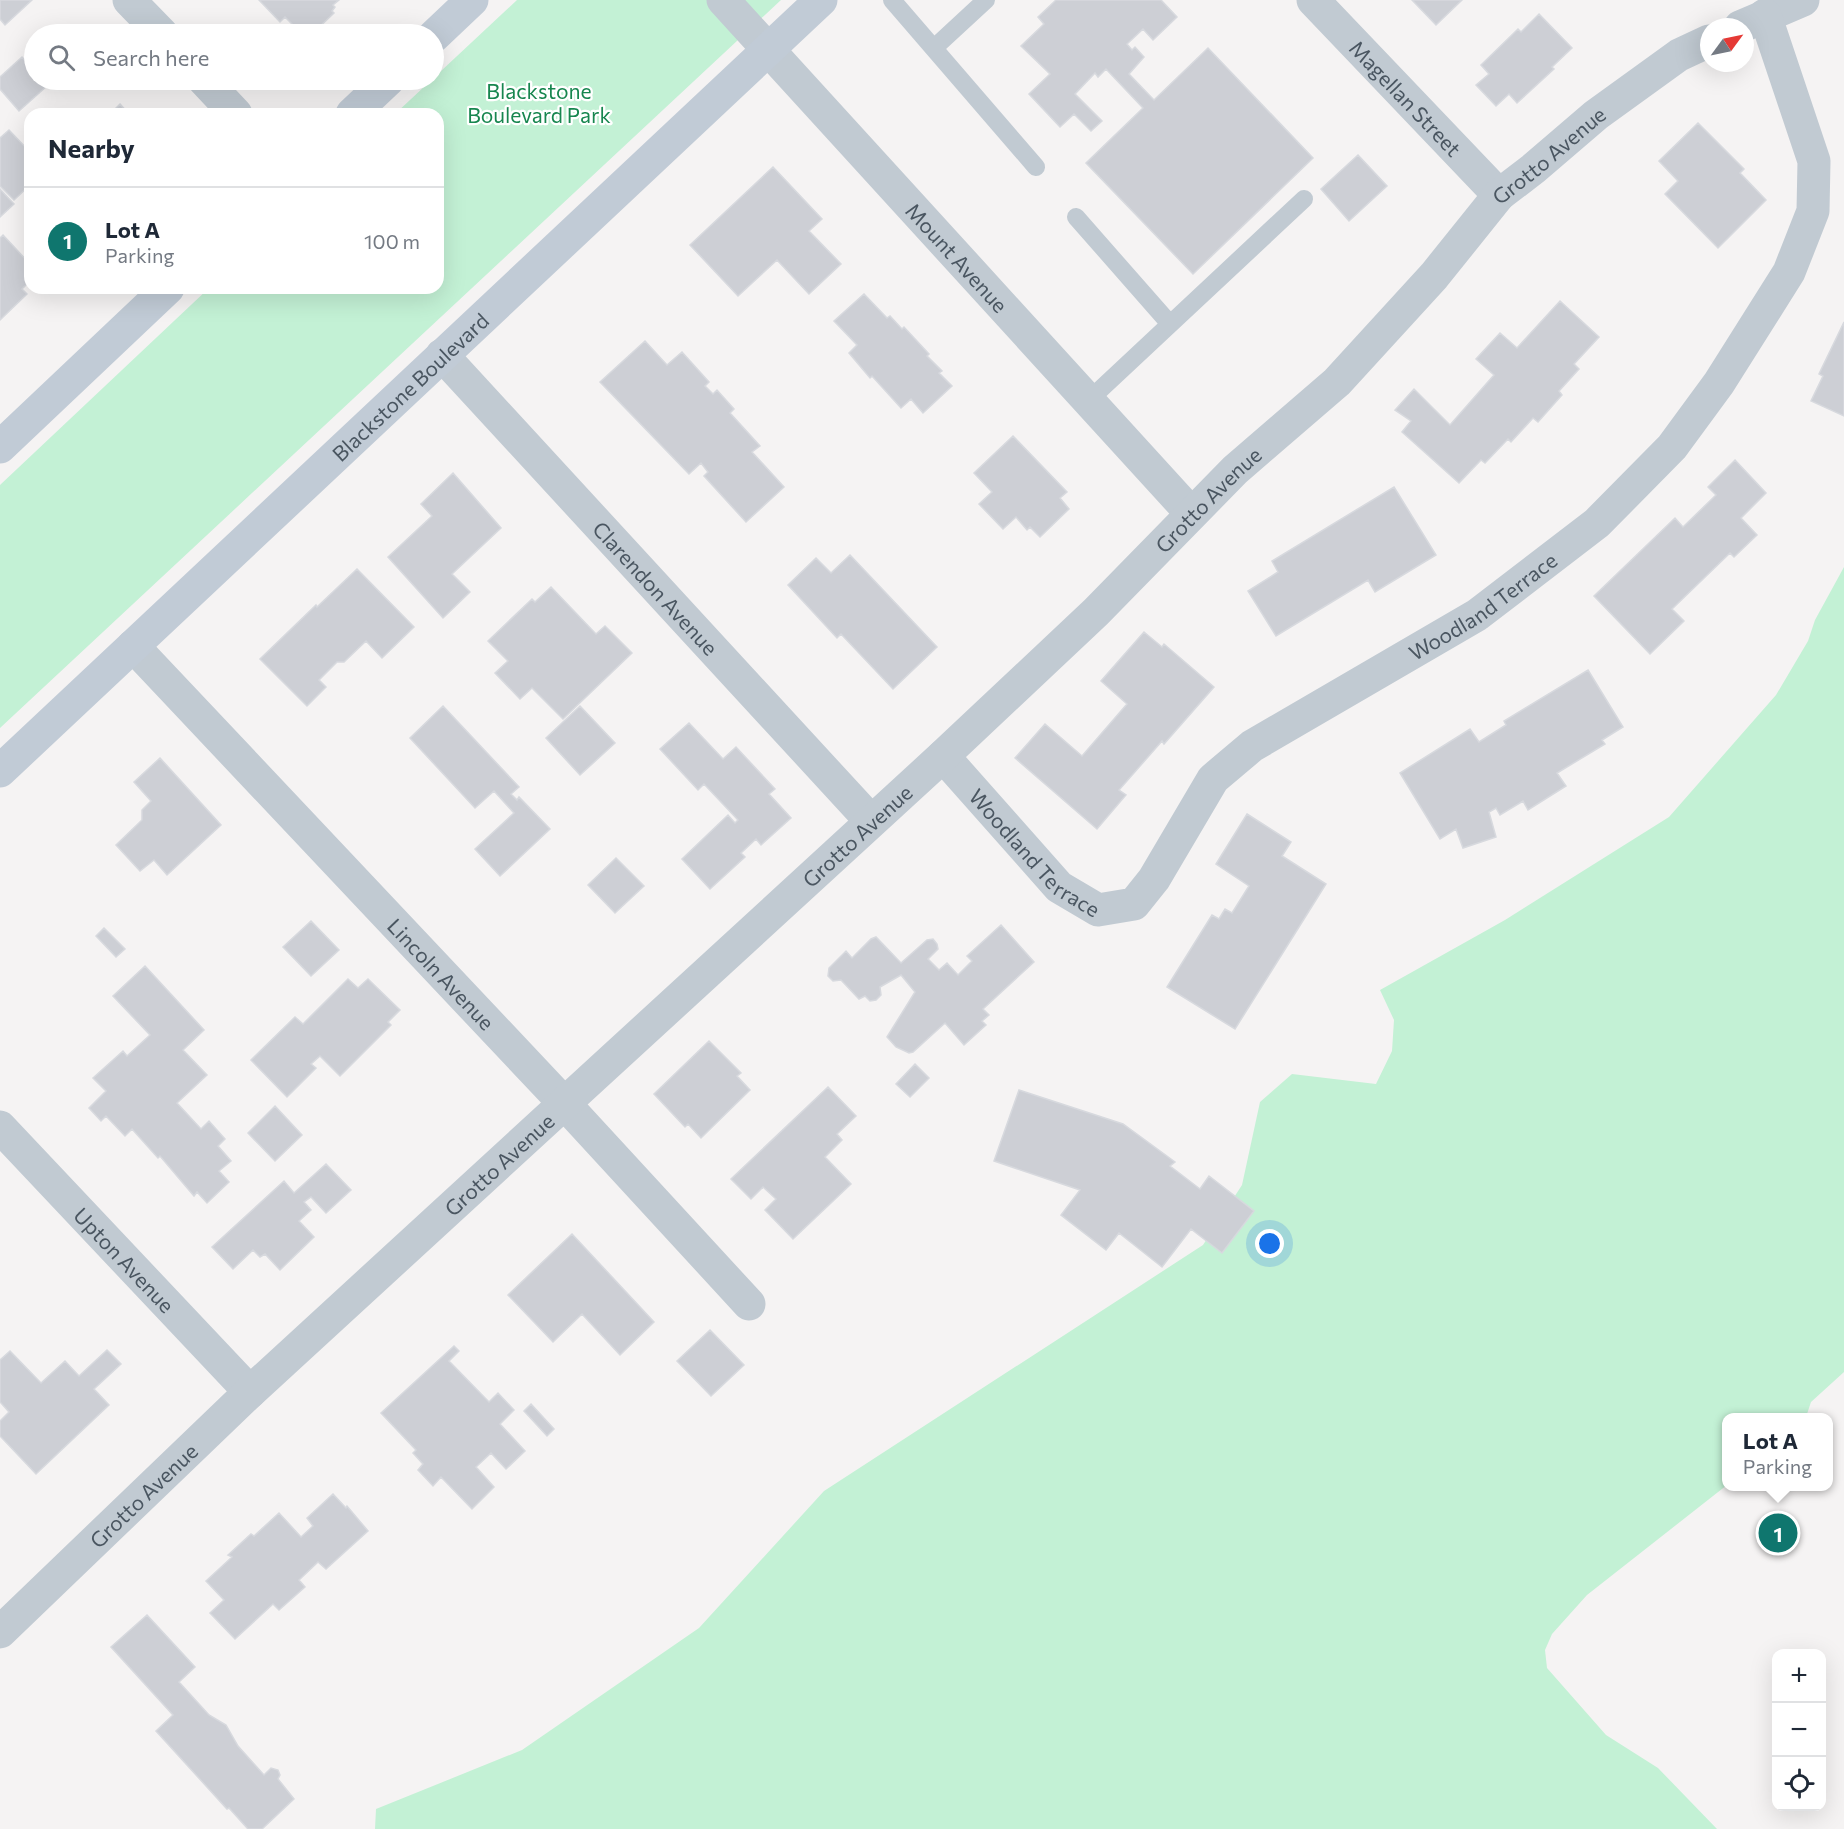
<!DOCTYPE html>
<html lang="en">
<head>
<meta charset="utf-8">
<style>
	:root { --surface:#fff; --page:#f6f6f7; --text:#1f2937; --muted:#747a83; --line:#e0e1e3; --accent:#0f766e }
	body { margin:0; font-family:Commissioner,sans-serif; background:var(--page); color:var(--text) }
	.controls { position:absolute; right:18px; bottom:18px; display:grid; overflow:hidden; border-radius:12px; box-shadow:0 6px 24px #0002 }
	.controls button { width:54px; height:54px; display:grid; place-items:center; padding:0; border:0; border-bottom:2px solid var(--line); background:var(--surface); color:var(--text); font:30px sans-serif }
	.compass { position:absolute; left:1700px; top:18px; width:54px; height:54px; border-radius:50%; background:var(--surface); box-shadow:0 6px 24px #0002; rotate:57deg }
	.you { position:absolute; left:1270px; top:1244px; width:21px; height:21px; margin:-15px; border:4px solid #fff; border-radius:50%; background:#1a73e8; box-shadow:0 0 0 9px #1a73e833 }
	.badge { display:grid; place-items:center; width:39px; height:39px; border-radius:50%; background:var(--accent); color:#fff; font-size:20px; font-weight:700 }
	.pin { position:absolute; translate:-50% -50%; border:3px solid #fff; box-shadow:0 2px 6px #0006 }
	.popup { position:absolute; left:1722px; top:1413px; width:111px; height:78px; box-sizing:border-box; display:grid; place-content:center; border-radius:12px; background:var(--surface); filter:drop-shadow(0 2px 4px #0005); font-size:20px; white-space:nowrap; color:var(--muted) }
	.popup b { font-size:22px; color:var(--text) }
	.popup::after { content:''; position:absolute; left:50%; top:100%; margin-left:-12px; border:12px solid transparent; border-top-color:var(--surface) }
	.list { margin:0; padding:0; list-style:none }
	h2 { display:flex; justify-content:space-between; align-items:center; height:78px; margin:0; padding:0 24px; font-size:26px }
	h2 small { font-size:20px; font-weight:400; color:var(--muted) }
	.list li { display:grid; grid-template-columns:39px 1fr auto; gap:18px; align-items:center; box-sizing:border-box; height:108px; padding:0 24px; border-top:2px solid var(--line) }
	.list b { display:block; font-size:22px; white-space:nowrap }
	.list p { margin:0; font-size:20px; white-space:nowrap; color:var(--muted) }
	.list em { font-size:20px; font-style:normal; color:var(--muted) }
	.icon { flex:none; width:33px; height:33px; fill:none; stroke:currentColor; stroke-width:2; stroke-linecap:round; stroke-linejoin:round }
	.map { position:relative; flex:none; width:1844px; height:1829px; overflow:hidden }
	.search { position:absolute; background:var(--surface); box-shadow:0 6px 24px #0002; left:24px; top:24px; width:420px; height:66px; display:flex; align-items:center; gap:15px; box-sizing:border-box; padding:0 21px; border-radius:33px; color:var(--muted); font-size:22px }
	.panel { position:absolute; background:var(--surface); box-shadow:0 6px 24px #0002; left:24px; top:108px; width:420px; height:186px; border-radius:18px }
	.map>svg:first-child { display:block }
	.green { fill:#c3f1d5 }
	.building { fill:#cdcfd5; stroke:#d7d9de; stroke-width:1.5 }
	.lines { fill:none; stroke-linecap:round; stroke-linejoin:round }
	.service { stroke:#c1cad2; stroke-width:18 }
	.minor { stroke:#c1cad2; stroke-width:33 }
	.secondary { stroke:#c1cbd6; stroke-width:33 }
	.labels { text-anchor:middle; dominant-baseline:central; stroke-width:4.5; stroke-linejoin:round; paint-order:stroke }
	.park-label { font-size:21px; fill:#17864f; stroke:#fff }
	.street-label { font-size:21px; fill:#4a5661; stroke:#fff }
</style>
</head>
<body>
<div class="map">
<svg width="1844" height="1829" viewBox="0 0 1844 1829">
	<rect width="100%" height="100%" fill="#f5f3f3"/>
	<path class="green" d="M517 0H781L0 728V485L209 288H438V114H395Z
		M1844 567V1372L1811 1402 1806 1417 1727 1418V1485L1587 1595 1552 1634 1545 1650 1547 1668 1606 1735 1658 1768 1717 1829H375L376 1809 522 1750 699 1628 824 1491 1203 1245 1242 1185 1260 1102 1292 1074 1376 1084 1392 1051 1394 1020 1380 990 1505 920 1669 817 1776 695 1808 641 1815 620Z"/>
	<path class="building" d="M0 0H32L5 25 0 19Z
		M259 0H339L333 5 335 7 332 11 334 13 315 31 313 28 302 34 285 17 280 22Z
		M1056 0H1161L1177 17 1153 40 1143 29 1127 44 1132 50 1135 47 1144 57 1129 74 1154 100 1208 48 1313 158 1193 274 1086 163 1143 108 1106 69 1098 77 1095 73 1075 94 1102 121 1091 131 1074 114 1060 127 1029 94 1050 74 1021 46 1044 24 1038 17Z
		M1412 0H1462L1436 25Z
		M1539 14 1572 48 1552 67 1554 69 1517 103 1509 94 1496 106 1476 85 1489 74 1481 65 1518 29 1521 32Z
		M22 57 34 70V80H43L48 85 19 111 0 89V77Z
		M120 104 129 114H110Z
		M1698 123 1744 169 1740 173 1766 200 1718 248 1665 194 1678 181 1659 161Z
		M9 130 30 152V185L14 200 0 186V138Z
		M1358 155 1387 186 1349 221 1321 189Z
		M773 167 822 219 809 231 841 264 809 294 777 260 738 296 690 245Z
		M0 189 14 204 0 217Z
		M3 235 30 264V281L22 289 27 294 0 320V238Z
		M864 294 887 318 890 316 902 329 904 327 929 354 927 356 942 371 939 373 952 386 923 413 911 399 901 408 872 376 870 378 849 353 857 345 834 321Z
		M1560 301 1599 337 1574 364 1579 369 1559 391 1562 395 1538 422 1533 418 1511 442 1508 439 1485 463 1481 460 1459 483 1402 432 1411 421 1395 410 1414 389 1450 425 1494 375 1476 359 1500 333 1517 348Z
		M1844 322V416L1811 401 1823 376 1819 374Z
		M645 341 667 365 682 352 709 382 705 386 713 394 717 390 734 409 730 413 760 446 752 452 784 487 746 522 704 476 708 472 701 463 689 474 600 382Z
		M1013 436 1067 492 1060 498 1069 509 1040 537 1030 527 1027 530 1016 517 1003 529 979 504 992 492 974 473Z
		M1735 460 1766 493 1741 518 1757 535 1734 557 1730 553 1672 609 1684 621 1650 654 1594 596 1675 518 1683 527 1716 495 1708 487Z
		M453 473 501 528 452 574 470 592 443 618 388 557 432 516 421 504Z
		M1394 487 1436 555 1375 592 1368 580 1276 636 1248 591 1278 572 1272 561Z
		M850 555 937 647 893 689 841 634 837 638 788 585 816 558 831 573Z
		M357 569 414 627 382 658 366 641 344 662H337L319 680 326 687 307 706 260 659 316 605 317 607Z
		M551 587 596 634 605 626 632 653 563 719 532 688 520 699 495 673 508 661 488 641 532 599 535 602Z
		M1144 632 1162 647 1164 644 1214 687 1164 744 1162 741 1119 790 1126 795 1097 829 1015 758 1045 724 1082 756 1127 704 1101 681Z
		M1588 670 1623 727 1602 740 1605 744 1557 773 1566 786 1528 810 1523 801 1500 815 1496 808 1489 812 1496 837 1463 848 1456 829 1440 839 1400 773 1470 729 1479 742 1506 725 1504 721Z
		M443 706 519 787 511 794 517 800 519 797 550 829 500 876 475 849 514 813 494 791 475 808 410 738Z
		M580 706 615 743 580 775 546 738Z
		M689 723 723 759 736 747 775 789 769 794 791 818 761 845 756 839 741 853 745 857 710 889 682 859 728 815 735 823 738 820 704 784 698 790 660 749Z
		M160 758 221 825 167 875 154 860 140 871 116 845 142 820V810L151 801 134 782Z
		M1247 814 1291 842 1282 856 1326 884 1235 1029 1167 987 1212 915 1219 919 1225 909 1232 913 1249 886 1216 864Z
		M616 858 644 886 615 913 588 885Z
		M311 921 339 950 311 976 283 947Z
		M1001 925 1034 962 983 1009 989 1015 982 1021 986 1025 964 1045 945 1023 913 1052 909 1053 896 1047 887 1037 915 992 901 975 880 987 881 995 876 1000 870 1001 865 996 859 999 841 980 833 981 828 976 829 968 846 951 852 958 871 939 876 937 901 963 927 940 933 939 937 944 938 949 928 959 939 970 947 963 958 975 972 961 967 956Z
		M104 928 125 949 116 957 96 936Z
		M145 966 204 1030 183 1050 207 1075 177 1103 201 1129 209 1121 225 1139 218 1146 231 1161 219 1171 229 1182 207 1203 197 1192 194 1196 160 1156 158 1158 132 1129 125 1136 106 1116 101 1121 89 1108 106 1091 93 1078 123 1051 127 1056 150 1035 113 996Z
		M348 979 358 988 368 979 400 1010 388 1022 391 1025 340 1076 320 1056 311 1064 316 1068 287 1097 251 1060 295 1017 303 1024Z
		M709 1041 741 1073 737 1076 750 1090 701 1138 688 1124 685 1127 654 1094Z
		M915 1064 929 1078 910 1097 896 1084Z
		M828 1087 856 1116 837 1134 842 1140 825 1157 851 1184 793 1239 765 1210 776 1199 763 1187 751 1199 731 1179Z
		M1019 1090 1123 1124 1175 1162 1170 1166 1200 1189 1209 1176 1254 1211 1222 1253 1191 1229 1162 1267 1119 1233 1106 1250 1061 1215 1080 1190 994 1161Z
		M275 1106 302 1135 275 1161 248 1133Z
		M326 1164 351 1190 326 1213 311 1197 304 1202 311 1210 299 1221 314 1237 280 1270 265 1254 260 1257 253 1250 233 1269 212 1247 284 1181 294 1193Z
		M572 1234 654 1322 620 1355 582 1314 553 1342 508 1295Z
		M710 1330 744 1365 711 1396 677 1361Z
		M454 1346 459 1351 449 1361 489 1402 498 1393 514 1410 500 1424 525 1451 506 1469 491 1453 476 1467 494 1487 472 1509 441 1477 433 1486 418 1470 423 1464 413 1453 416 1450 381 1413Z
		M107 1350 121 1364 94 1389 109 1405 36 1474 0 1436V1421L9 1412 0 1402V1360L10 1351 41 1383 65 1361 79 1376Z
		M531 1404 554 1429 547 1436 524 1411Z
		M333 1494 346 1508 347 1506 368 1531 326 1569 318 1562 299 1580 305 1587 279 1610 273 1604 235 1639 210 1613 224 1600 206 1581 232 1557 228 1555 251 1534 254 1536 279 1513 301 1537 313 1526 307 1518Z
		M147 1615 195 1667 179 1682 209 1715 226 1725 238 1746 264 1775 271 1768 278 1770 280 1775 278 1779 294 1799 262 1829H248L229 1808 227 1809 156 1731 173 1715 111 1647Z"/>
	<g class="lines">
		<path class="service" d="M892 0 1036 167
			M934 48 986 0
			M1076 217 1170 324
			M1088 401 1304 199"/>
		<g class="minor">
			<path d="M129 0 162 34"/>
			<path id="s1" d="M723 0 1191 513"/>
			<path id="s2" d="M1313 0 1499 195"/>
			<path d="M1740 27 1803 0"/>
			<path d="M204 80 236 114"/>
			<path id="s3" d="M442 355 871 821"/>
			<path id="s4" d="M133 646 564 1103 749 1304"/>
			<path id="s5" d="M943 756 1059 887 1098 910 1134 904 1154 879 1213 779 1252 746 1477 615 1597 523 1672 447 1719 383 1789 272 1813 211 1814 161 1765 15"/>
			<path id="s6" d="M0 1127 250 1392"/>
			<path id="s7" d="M0 1632 250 1392 943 756 1096 612 1235 470 1337 382 1434 276 1499 195 1533 169 1596 115 1679 55 1709 41"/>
		</g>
		<g class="secondary">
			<path d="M434 36 472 0"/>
			<path d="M352 114 388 80"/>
			<path d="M0 447 168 288"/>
			<path id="s8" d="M0 771 821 0"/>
		</g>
	</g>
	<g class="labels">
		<g class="park-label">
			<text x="539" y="90">Blackstone<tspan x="539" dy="24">Boulevard Park</tspan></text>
		</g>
		<g class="street-label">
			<text stroke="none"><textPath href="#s2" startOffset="135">Magellan Street</textPath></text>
			<text stroke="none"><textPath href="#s7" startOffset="2142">Grotto Avenue</textPath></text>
			<text stroke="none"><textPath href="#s1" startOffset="348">Mount Avenue</textPath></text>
			<text stroke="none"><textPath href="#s8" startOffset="562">Blackstone Boulevard</textPath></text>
			<text stroke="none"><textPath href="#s7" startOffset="1656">Grotto Avenue</textPath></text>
			<text stroke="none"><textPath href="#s3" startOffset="316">Clarendon Avenue</textPath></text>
			<text stroke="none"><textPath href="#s5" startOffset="726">Woodland Terrace</textPath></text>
			<text stroke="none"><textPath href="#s7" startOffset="1170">Grotto Avenue</textPath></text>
			<text stroke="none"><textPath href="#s5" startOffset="134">Woodland Terrace</textPath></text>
			<text stroke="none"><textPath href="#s4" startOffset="450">Lincoln Avenue</textPath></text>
			<text stroke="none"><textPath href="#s7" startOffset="684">Grotto Avenue</textPath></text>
			<text stroke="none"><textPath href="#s6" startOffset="182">Upton Avenue</textPath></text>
			<text stroke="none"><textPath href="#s7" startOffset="198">Grotto Avenue</textPath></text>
		</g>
	</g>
</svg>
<div class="controls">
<button>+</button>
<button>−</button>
<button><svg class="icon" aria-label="locate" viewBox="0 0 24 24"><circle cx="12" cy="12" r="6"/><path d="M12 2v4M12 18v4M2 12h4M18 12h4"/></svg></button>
</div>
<svg class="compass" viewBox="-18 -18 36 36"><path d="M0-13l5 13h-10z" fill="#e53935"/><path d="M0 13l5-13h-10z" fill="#747a83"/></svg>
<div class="you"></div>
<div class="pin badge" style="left:1778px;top:1533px">1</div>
<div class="popup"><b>Lot A</b>Parking</div>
<div class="search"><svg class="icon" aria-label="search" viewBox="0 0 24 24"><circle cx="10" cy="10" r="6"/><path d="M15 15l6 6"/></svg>Search here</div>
<section class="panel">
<h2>Nearby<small></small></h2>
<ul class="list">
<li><span class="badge">1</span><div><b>Lot A</b><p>Parking</p></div><em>100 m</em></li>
</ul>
</section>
</div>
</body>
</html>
